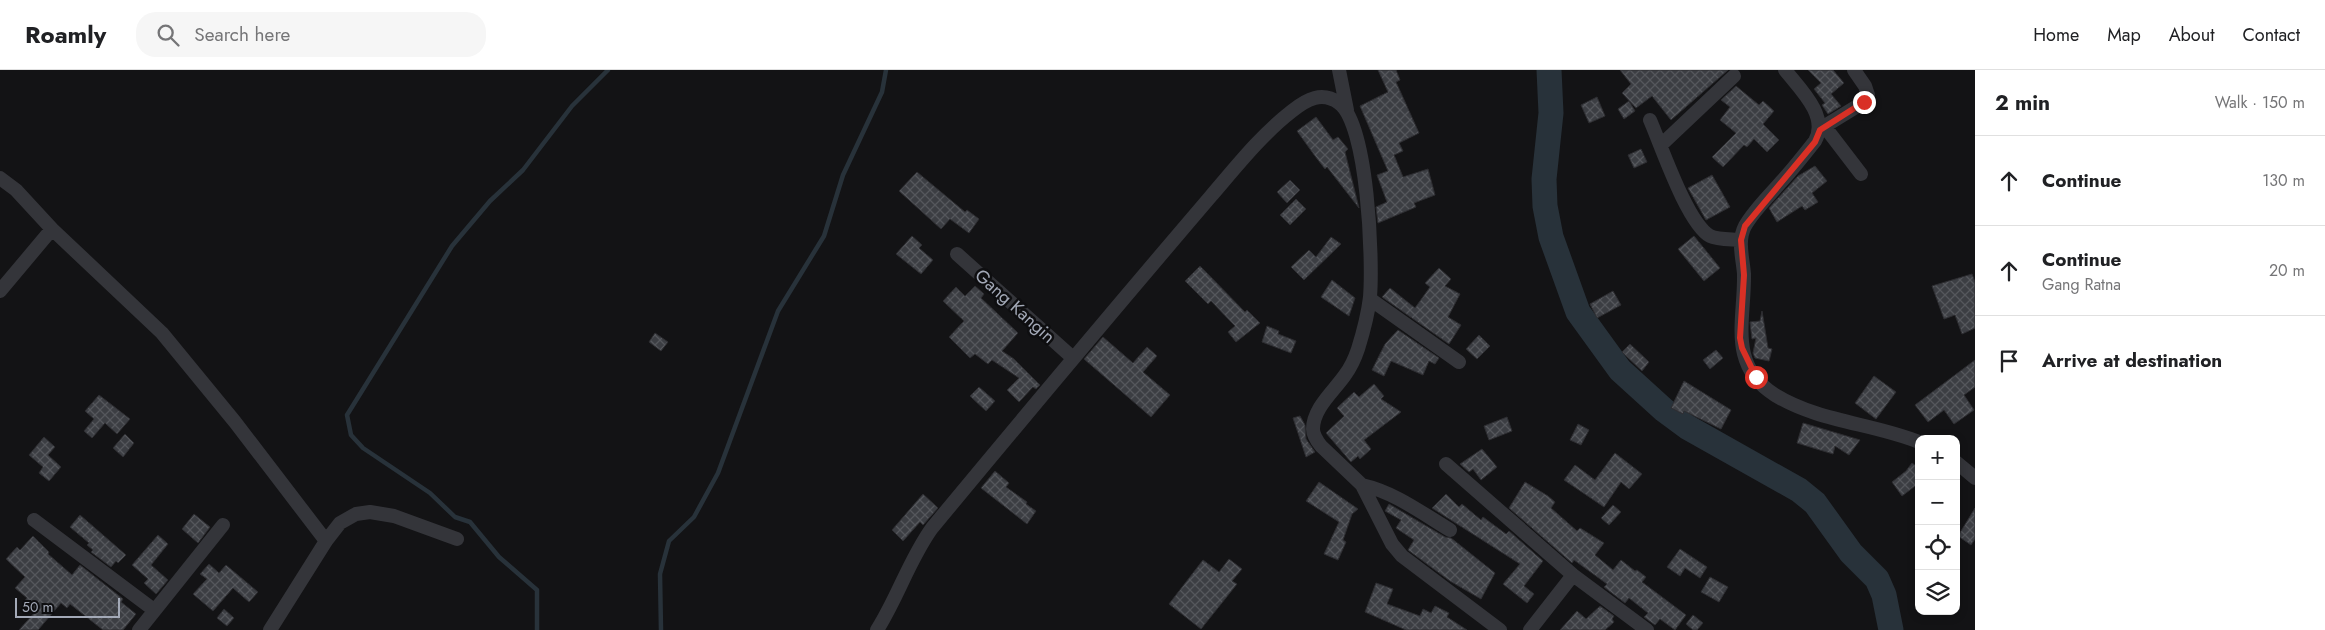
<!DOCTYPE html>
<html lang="en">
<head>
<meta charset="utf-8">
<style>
	:root { --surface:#fff; --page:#f6f6f6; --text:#202124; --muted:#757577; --line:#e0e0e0 }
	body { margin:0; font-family:Jost,sans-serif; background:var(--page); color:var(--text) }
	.controls { position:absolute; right:15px; bottom:15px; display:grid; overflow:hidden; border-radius:10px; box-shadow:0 2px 8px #0003 }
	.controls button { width:45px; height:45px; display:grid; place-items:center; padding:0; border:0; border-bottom:1px solid var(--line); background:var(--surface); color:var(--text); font:25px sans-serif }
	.scale { position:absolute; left:15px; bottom:12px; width:105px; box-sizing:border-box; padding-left:5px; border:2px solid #a3a9b7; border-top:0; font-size:14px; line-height:18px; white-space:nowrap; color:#a3a9b7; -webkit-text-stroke:4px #0e0e10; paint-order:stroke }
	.stop { position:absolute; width:15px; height:15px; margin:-11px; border:4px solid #d93025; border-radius:50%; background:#fff }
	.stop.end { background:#d93025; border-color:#fff; box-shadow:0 1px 5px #0008 }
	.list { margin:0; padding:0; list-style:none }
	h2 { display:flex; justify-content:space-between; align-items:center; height:65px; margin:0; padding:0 20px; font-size:21px }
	h2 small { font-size:16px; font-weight:400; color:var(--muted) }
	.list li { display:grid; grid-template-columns:32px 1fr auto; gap:15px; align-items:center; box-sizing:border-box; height:90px; padding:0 20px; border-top:1px solid var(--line) }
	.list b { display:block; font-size:19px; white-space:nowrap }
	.list p { margin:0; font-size:16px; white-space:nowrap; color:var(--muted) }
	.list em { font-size:16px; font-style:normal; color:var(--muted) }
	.icon { flex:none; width:28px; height:28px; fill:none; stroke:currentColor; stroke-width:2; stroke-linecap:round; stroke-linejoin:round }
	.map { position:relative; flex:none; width:1975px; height:560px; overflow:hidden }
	header { display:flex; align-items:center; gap:30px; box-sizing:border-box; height:70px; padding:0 25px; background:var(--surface); border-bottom:1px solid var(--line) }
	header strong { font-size:24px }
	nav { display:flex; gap:28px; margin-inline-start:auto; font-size:18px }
	.search { width:350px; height:45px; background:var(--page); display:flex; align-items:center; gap:12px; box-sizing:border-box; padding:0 18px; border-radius:20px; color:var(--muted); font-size:19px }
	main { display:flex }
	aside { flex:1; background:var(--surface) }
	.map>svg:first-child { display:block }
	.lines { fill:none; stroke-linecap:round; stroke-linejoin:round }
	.stream { stroke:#28323a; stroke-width:4.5 }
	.river { stroke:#28323a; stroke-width:25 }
	.building { fill:url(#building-cross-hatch); stroke:#2d2d31 }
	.minor { stroke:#34353a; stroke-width:14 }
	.route { stroke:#d93025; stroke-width:6 }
	.labels { text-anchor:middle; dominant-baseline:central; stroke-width:5; stroke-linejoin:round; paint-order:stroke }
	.street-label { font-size:18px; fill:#a3a9b7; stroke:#0e0e10 }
</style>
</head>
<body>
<header>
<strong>Roamly</strong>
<div class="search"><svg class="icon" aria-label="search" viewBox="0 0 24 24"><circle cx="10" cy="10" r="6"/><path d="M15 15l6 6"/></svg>Search here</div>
<nav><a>Home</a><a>Map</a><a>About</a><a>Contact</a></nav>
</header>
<main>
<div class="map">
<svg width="1975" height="560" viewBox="0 0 1975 560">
	<defs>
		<pattern id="building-cross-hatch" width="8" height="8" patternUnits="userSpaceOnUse" patternTransform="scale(1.25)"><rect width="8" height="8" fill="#3c3e43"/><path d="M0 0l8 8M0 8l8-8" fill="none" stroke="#55575c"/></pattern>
	</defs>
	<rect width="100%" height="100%" fill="#131315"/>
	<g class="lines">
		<path class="stream" d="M537 560V520L499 487 470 452 455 447 430 423 363 378 351 365 347 345 452 176 490 131 523 100 572 36 608 0
			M661 560 660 504 669 471 694 447 718 403 778 241 824 166 843 105 882 22 886 0"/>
		<path class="river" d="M1549 0 1551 43 1544 109 1545 136 1551 167 1578 242 1620 300 1664 340 1687 357 1799 420 1815 433 1851 483 1877 509 1884 525 1891 560"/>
	</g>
	<path class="building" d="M1378 0H1396L1400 10 1396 12 1419 63 1399 73 1403 81 1394 85 1403 107 1428 99 1435 125 1414 133 1416 137 1378 153 1376 137 1387 132 1377 105 1388 101 1360 36 1388 22Z
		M1620 0H1728L1671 50 1652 26 1636 38 1622 23 1631 14Z
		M1808 0H1833L1844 13 1831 24 1841 36 1828 44 1822 35 1825 33 1814 19 1821 13Z
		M1736 16 1759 35 1763 31 1774 41 1763 54 1779 70 1767 82 1754 69 1747 77 1744 75 1723 97 1712 87 1736 63 1720 50 1730 37 1721 30Z
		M1597 27 1605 46 1589 53 1581 35Z
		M1629 31 1635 41 1624 49 1618 39Z
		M1316 47 1333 70 1338 67 1348 79 1345 82 1359 138 1327 97 1325 99 1315 86 1297 61Z
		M1641 79 1647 92 1634 98 1628 85Z
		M1815 96 1827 111 1812 123 1818 132 1805 140 1802 136 1777 152 1769 138 1798 106Z
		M917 102 965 142 967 140 979 149 969 163 950 149 941 159 899 121Z
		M1712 105 1730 137 1706 150 1688 118Z
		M1290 110 1300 120 1287 133 1277 122Z
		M1296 129 1306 139 1290 155 1280 145Z
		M912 166 922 175 919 178 933 190 921 204 896 184Z
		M1694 166 1720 198 1704 211 1678 179Z
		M1331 167 1341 174 1304 210 1291 197 1309 180 1316 187Z
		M1200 196 1245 242 1247 240 1260 253 1236 272 1228 262 1235 256 1211 231 1208 234 1185 211Z
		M1439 198 1451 209 1445 216 1460 224 1448 247 1461 255 1449 274 1382 227 1390 218 1415 238 1430 217 1425 213Z
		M1972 204 1975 212V258L1962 264 1955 245 1944 249 1932 216Z
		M1332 210 1355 228 1349 246 1321 227Z
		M975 216 984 224 981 228 1018 263 1002 281 1014 289 1040 315 1036 319 1033 317 1019 332 1007 320 1019 308 992 290 988 294 975 284 970 288 949 267 964 251 943 231 956 217 965 226Z
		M1613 221 1621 235 1597 248 1590 234Z
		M1762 241 1768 278 1772 279 1769 291 1755 288 1753 283 1756 268 1752 269 1750 252 1760 251Z
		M1267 256 1279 261 1278 264 1296 271 1291 283 1262 272Z
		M1398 260 1439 288 1435 294 1429 291 1423 305 1391 291 1384 306 1372 300 1385 274Z
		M655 263 668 272 661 281 649 272Z
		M1479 265 1490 276 1477 289 1466 279Z
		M1103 267 1133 293 1147 277 1157 286 1143 302 1170 325 1151 347 1084 289Z
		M1630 274 1649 292 1642 301 1622 282Z
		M1716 280 1723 288 1710 299 1703 290Z
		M1975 290V317L1964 325 1974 340 1954 354 1944 340 1928 352 1915 335Z
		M1874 306 1896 322 1876 349 1855 333Z
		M1684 311 1731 340 1721 359 1684 341 1683 344 1671 338Z
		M1374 314 1384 326 1381 329 1401 342 1364 370 1371 379 1360 389 1358 386 1351 392 1326 363 1344 346 1337 338 1354 322 1359 327Z
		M979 317 995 331 986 341 970 326Z
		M99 325 130 349 117 364 105 353 92 368 84 361 94 349 85 341Z
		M1300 346 1305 355 1306 369 1315 382 1306 387 1293 348Z
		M1507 347 1512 361 1489 370 1484 356Z
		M1803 353 1860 370 1849 385 1835 376 1833 384 1797 373Z
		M1578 354 1589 360 1581 375 1570 370Z
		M125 364 134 373 123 387 113 378Z
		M44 367 55 377 48 385 61 397 49 411 39 403 43 397 29 385Z
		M1482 379 1497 397 1481 410 1473 399 1469 402 1460 394Z
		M1615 383 1642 404 1629 419 1621 412 1604 437 1564 410 1575 395 1595 410Z
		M1912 393 1919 398V413L1902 426 1892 412 1906 401Z
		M995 401 1009 413 1006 417 1027 432 1026 434 1036 441 1027 454 981 418Z
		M1319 412 1358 439 1352 444 1343 470 1346 472 1338 490 1324 484 1339 452 1306 431Z
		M1525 412 1548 426 1555 432 1551 438 1577 461 1580 458 1604 473 1595 485 1613 500 1621 490 1635 501 1637 500 1646 507 1642 512 1686 545 1675 560 1660 549 1655 555 1644 547 1648 543 1629 528 1625 533 1604 517 1607 514 1574 490 1572 493 1509 438Z
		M923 424 938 438 923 455 920 452 903 471 892 460Z
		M1446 424 1459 437 1462 434 1481 450 1483 447 1506 464 1509 461 1543 491 1524 516 1534 524 1527 533 1503 514 1520 494 1432 438Z
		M1389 434 1445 467 1451 468 1495 503 1481 529 1450 511 1408 480 1414 470 1396 458 1401 450 1385 441Z
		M1613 435 1621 442 1609 455 1601 448Z
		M1975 438V469L1971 475 1958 466Z
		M194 444 210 457 198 473 182 459Z
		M80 445 126 485 118 493 116 491 111 497 91 482 93 480 87 475 89 473 70 457Z
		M158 465 168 474 151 495 168 510 156 524 144 513 148 509 132 495Z
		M33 466 49 482 48 484 72 505 80 495 123 529 121 532 136 544 123 560H103L70 534 67 538 61 533 38 560H19L35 542 24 532 27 528 15 518 25 507 6 489 17 477 20 480Z
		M1680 479 1707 497 1700 508 1685 498 1680 506 1667 497Z
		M1229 489 1242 499 1232 511 1237 514 1201 559 1169 534 1203 490 1219 502Z
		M209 494 219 503 226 495 258 522 249 532 233 518 213 541 193 524 207 509 200 504Z
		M1710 507 1728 517 1719 532 1701 522Z
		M1376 513 1393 519 1387 534 1420 546 1423 539 1431 543 1435 536 1449 543 1447 547 1467 560H1406L1365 542Z
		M1600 536 1614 546 1612 549 1614 552 1605 560H1560L1577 541 1586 549Z
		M224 539 234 548 227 556 217 548Z
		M1693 545 1703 553 1697 560H1693L1686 554Z"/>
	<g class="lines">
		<path class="minor" d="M1339 0 1347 40
			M1785 0C1800 19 1829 46 1815 71 1804 85 1793 99 1781 112 1769 126 1754 140 1745 156 1737 171 1743 189 1744 204 1745 249 1727 295 1775 325 1819 352 1872 353 1919 372
			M1650 50C1661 75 1687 153 1710 166 1718 170 1733 169 1741 170
			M1825 57 1861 104
			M1820 59 1864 32 1868 25 1865 16 1854 0
			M1661 75 1734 6
			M0 108 16 120 52 159 162 263 235 352 326 471
			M957 184 1073 288
			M0 221 52 159
			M1370 229 1459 292
			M1956 392 1975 408
			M1446 394 1573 505 1647 560
			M1362 415C1394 422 1422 443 1450 460
			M34 450 154 540
			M139 560 223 455
			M270 560 326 471 340 453 356 444 370 442 394 446 457 469
			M877 560C898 527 909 490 932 458 1024 347 1117 236 1211 126 1236 97 1261 65 1292 41 1307 29 1322 21 1339 33 1368 54 1373 190 1370 227 1368 244 1363 263 1358 279 1355 288 1351 297 1345 305 1334 321 1313 338 1313 359 1313 365 1317 371 1321 376L1362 415 1392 474 1402 486 1500 560
			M1530 560 1573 505"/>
	</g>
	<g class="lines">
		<path class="route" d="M1756 307 1742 278 1740 268 1744 205 1741 170 1745 156 1815 72 1820 60 1864 32"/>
	</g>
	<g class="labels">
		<g class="street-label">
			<text transform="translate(1015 236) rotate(42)">Gang Kangin</text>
		</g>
	</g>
</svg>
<div class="controls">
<button>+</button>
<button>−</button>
<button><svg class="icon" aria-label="locate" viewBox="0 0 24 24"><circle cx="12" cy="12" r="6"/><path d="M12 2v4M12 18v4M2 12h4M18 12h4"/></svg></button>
<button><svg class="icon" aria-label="layers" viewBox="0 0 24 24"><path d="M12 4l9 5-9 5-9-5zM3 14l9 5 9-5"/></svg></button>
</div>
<div class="scale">50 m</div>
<div class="stop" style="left:1756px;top:307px"></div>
<div class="stop end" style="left:1864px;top:32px"></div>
</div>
<aside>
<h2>2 min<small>Walk · 150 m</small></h2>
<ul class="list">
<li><svg class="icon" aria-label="ahead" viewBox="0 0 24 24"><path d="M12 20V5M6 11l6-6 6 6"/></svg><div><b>Continue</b></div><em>130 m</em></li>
<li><svg class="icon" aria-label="ahead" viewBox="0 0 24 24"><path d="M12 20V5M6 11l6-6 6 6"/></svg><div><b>Continue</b><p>Gang Ratna</p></div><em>20 m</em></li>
<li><svg class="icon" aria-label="arrive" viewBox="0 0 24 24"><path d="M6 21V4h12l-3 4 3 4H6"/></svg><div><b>Arrive at destination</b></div></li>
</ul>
</aside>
</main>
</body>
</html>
